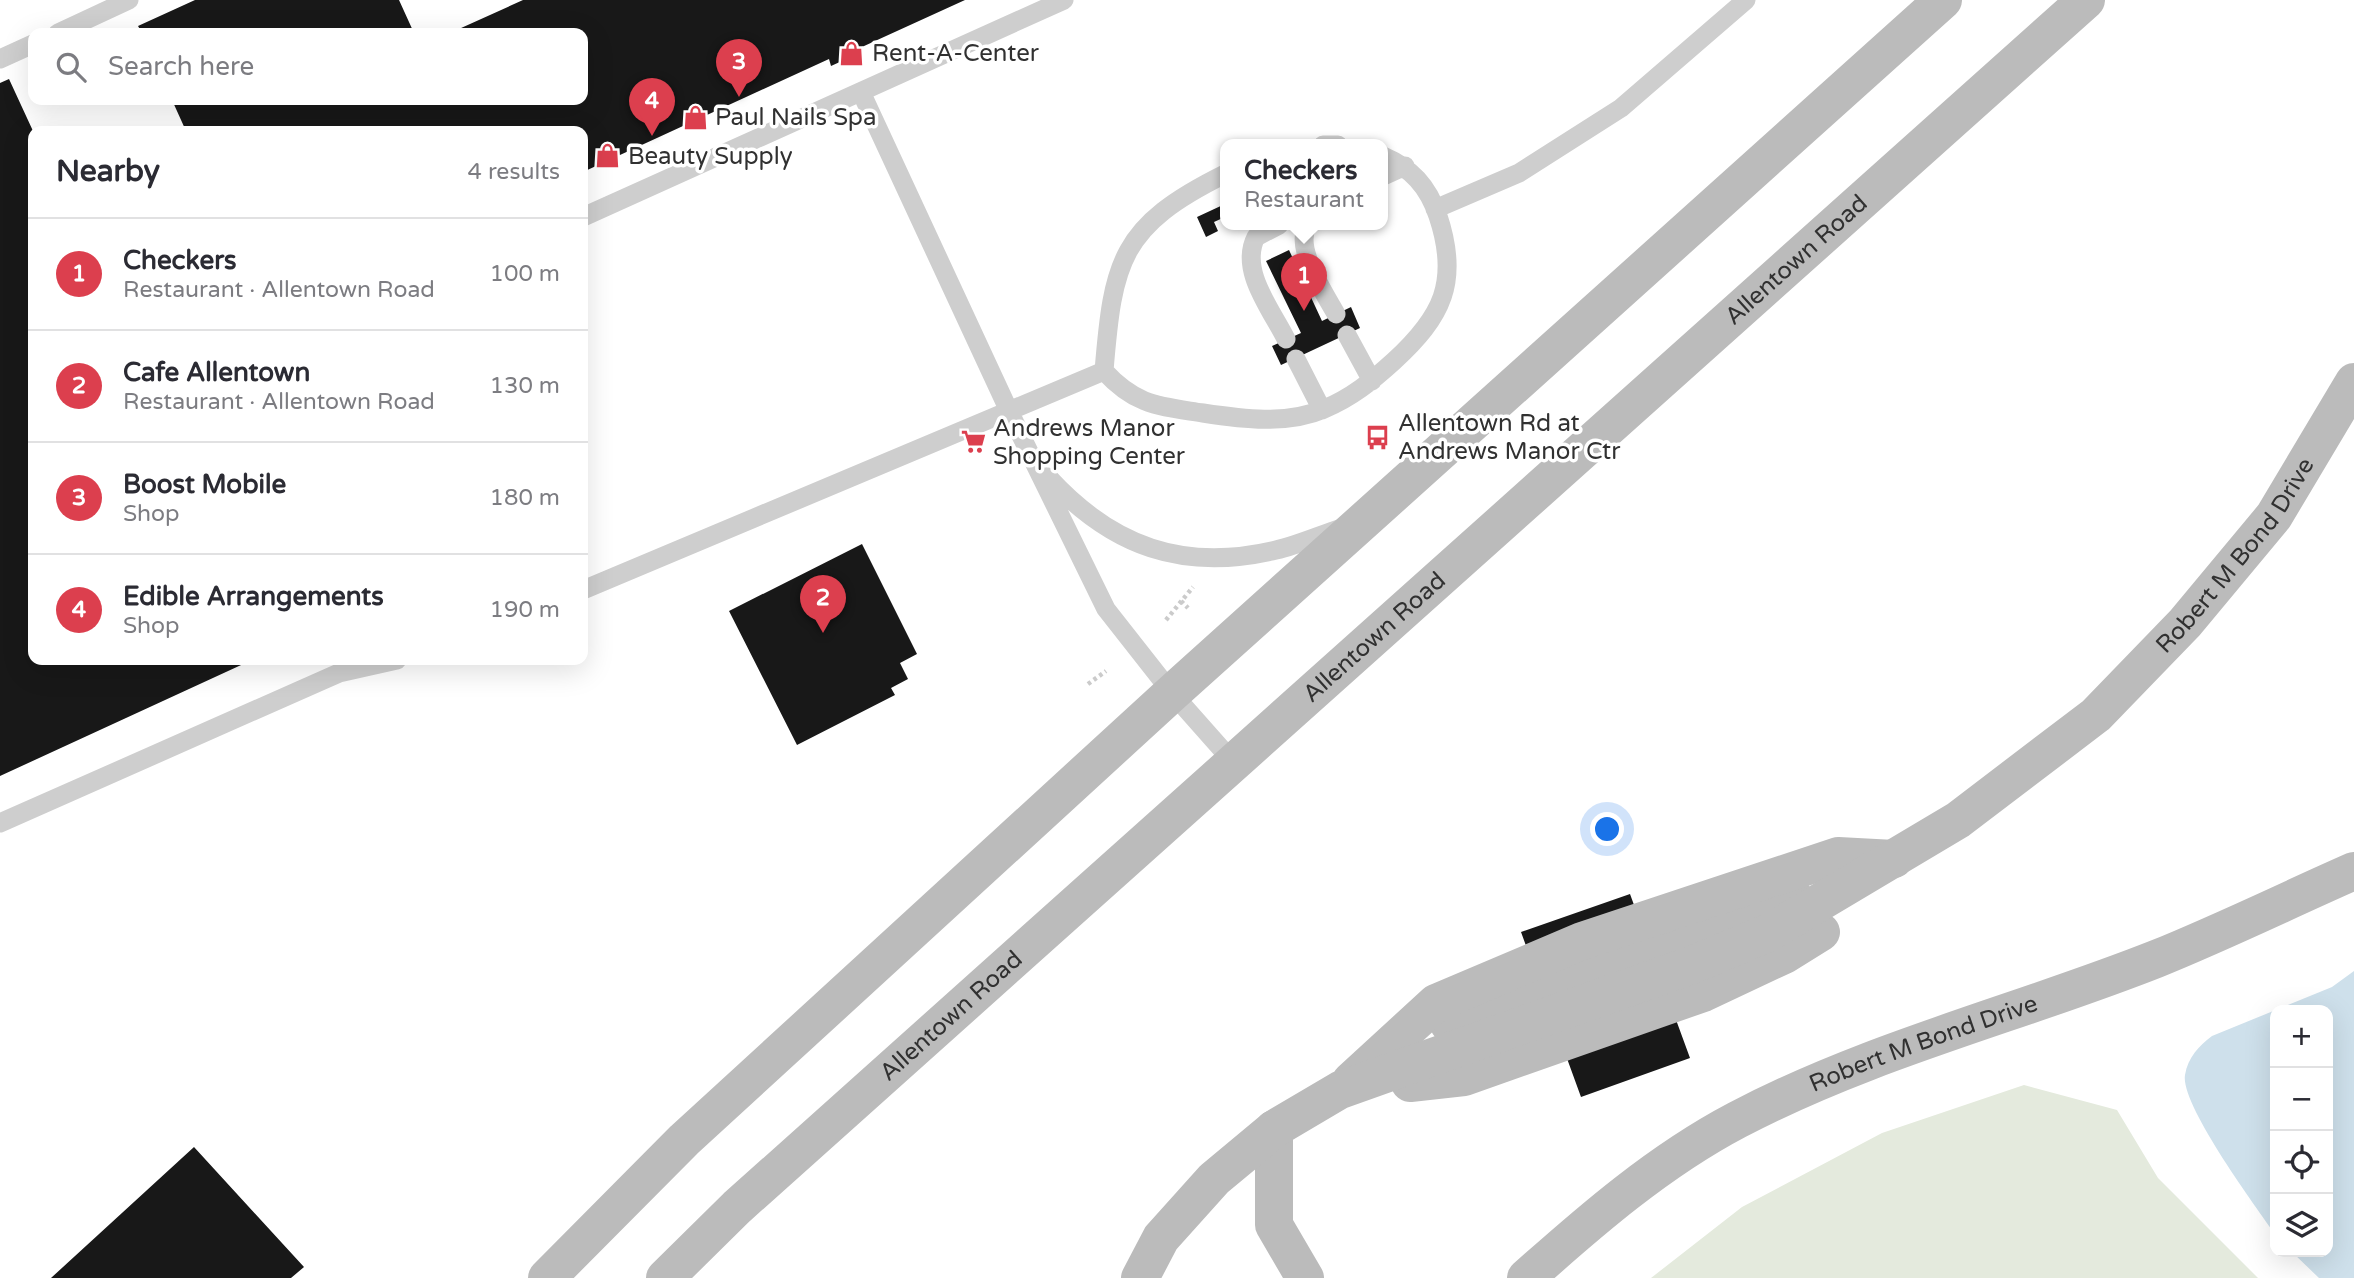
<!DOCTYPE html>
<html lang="en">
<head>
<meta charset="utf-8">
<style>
	:root { --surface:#fff; --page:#f2f2f3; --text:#2b2b33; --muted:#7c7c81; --line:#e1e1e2; --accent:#dc3f4e }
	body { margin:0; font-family:"Varela Round",sans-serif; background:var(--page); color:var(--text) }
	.controls { position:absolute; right:21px; bottom:21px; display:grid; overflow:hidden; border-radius:14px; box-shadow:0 7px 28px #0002 }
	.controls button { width:63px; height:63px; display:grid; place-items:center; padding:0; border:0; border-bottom:2px solid var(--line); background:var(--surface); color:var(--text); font:35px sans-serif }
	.you { position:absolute; left:1608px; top:830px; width:24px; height:24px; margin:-18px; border:5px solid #fff; border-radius:50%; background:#1a73e8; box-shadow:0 0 0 10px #1a73e833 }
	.badge { display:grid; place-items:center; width:46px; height:46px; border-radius:50%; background:var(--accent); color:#fff; font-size:23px; font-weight:700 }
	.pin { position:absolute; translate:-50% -58px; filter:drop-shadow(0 2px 4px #0008) }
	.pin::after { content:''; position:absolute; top:37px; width:24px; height:21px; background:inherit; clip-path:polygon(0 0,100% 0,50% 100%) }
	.popup { position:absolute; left:1220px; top:139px; width:168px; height:91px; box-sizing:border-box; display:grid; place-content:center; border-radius:14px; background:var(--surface); filter:drop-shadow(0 2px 5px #0005); font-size:23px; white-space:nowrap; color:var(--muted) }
	.popup b { font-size:26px; color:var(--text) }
	.popup::after { content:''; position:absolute; left:50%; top:100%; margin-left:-14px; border:14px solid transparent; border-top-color:var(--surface) }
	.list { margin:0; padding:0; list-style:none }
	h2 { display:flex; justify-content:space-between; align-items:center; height:91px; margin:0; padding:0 28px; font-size:30px }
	h2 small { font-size:23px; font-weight:400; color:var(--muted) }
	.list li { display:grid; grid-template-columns:46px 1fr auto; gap:21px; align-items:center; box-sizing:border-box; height:112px; padding:0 28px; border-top:2px solid var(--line) }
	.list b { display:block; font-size:26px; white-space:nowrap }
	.list p { margin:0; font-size:23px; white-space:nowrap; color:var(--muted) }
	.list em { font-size:23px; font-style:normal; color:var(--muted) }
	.icon { flex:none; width:38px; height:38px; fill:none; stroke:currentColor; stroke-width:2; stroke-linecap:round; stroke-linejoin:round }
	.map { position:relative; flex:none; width:2354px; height:1278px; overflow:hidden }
	.search { position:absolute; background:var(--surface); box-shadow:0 7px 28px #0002; left:28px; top:28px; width:560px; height:77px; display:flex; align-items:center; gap:18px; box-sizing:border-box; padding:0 24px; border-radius:14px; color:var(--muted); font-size:26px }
	.panel { position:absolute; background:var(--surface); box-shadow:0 7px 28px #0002; left:28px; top:126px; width:560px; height:539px; border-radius:14px }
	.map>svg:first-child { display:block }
	.green { fill:#e4eadd }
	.water { fill:#cee0eb }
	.building { fill:#181818 }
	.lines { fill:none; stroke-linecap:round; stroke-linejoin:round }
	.path { stroke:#cbcbcb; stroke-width:4.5; stroke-dasharray:3.5 3.5; stroke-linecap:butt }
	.lane { stroke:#cecece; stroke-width:19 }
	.secondary { stroke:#bbb; stroke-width:38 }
	.labels { text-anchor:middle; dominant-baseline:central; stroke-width:7; stroke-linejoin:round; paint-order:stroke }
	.poi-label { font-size:24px; fill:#313131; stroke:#fff; text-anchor:start }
	.street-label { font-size:24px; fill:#313131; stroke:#fff }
</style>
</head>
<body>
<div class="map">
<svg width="2354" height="1278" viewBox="0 0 2354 1278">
	<rect width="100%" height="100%" fill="#fff"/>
	<path class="green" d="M2024 1085 2117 1110 2158 1178 2258 1278H1651L1742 1207 1882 1133Z"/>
	<path class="water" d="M2354 971V1278H2319L2292 1252H2328V1010H2275V1234C2256 1207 2180 1104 2185 1075 2188 1057 2199 1046 2212 1036L2332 987Z"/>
	<path class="building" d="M195 0H399L414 33H142L138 26Z
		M523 0H965L840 57 842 61 831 66 829 59 583 172V131H186L172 100H583V33H450Z
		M9 79 33 131V660H252L0 776V83Z
		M1225 204V217L1214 222 1218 231 1206 237 1197 217Z
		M1289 250 1322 321 1351 307 1360 328 1281 365 1272 346 1301 333 1266 261Z
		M862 544 917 654 900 663 908 679 891 688 895 695 797 745 729 611Z
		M1630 894 1690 1058 1581 1097 1521 932Z
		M194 1147 304 1267 291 1278H51Z"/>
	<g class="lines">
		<path class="path" d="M1181 601 1188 608
			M1166 620 1193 587
			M1088 684 1106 671"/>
		<path class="lane" d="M58 33 129 0
			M0 59 33 44
			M861 92 1009 411 1106 609 1172 693 1234 763
			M1323 145H1338
			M1225 174C1120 226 1113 261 1104 371 1136 406 1159 406 1203 413 1242 419 1287 425 1324 409 1351 398 1372 381 1394 361 1442 317 1460 282 1438 216 1428 186 1411 168 1383 156
			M1383 176 1405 166
			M1435 209 1519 173 1621 108 1746 0
			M583 217 1064 0
			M1279 225 1256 237C1239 270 1271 309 1286 339
			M1308 225C1293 247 1325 294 1336 314
			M1347 335 1372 381
			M1296 359 1322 410
			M1048 477C1112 547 1183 572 1276 550 1298 545 1320 535 1342 528
			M583 590 1104 371
			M0 823 339 673 397 660"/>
		<g class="secondary">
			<path d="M1449 1024 1793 896"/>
			<path d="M1351 1081 1436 1003 1582 941 1838 856 1894 859"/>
			<path d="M1410 1083 1464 1077 1703 993 1784 955 1821 932"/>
			<path d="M1274 1129V1225L1305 1278"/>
			<path d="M547 1278 684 1140 1172 693 1943 0"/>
			<path id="s1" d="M665 1278 737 1207 2086 0"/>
			<path id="s2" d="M1140 1278 1161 1238 1214 1179 1274 1129 1340 1090 1692 965 1770 932 1958 820 2096 715 2185 623 2274 516 2354 382"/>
			<path id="s3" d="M1526 1278C1591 1220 1659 1161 1737 1120 1870 1050 2017 1014 2156 959 2223 932 2288 900 2354 871"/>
		</g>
	</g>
	<defs>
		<symbol id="shop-bare" viewBox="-9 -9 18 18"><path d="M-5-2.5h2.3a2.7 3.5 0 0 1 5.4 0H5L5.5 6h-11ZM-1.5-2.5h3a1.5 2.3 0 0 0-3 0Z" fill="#dc3f4e" stroke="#fff" stroke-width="2.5" paint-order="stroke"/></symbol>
		<symbol id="bus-bare" viewBox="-9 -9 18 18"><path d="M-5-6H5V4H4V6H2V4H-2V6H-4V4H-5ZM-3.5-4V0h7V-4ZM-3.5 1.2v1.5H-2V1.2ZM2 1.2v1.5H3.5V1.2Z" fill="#dc3f4e" stroke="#fff" stroke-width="2.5" paint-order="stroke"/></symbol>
		<symbol id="supermarket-bare" viewBox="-9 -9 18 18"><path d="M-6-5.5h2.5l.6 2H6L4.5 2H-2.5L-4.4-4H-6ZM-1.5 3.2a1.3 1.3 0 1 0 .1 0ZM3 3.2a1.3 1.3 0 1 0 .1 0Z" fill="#dc3f4e" stroke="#fff" stroke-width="2.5" paint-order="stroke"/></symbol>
	</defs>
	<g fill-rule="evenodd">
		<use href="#shop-bare" x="834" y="36" width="35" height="35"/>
		<use href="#shop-bare" x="678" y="100" width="35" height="35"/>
		<use href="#shop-bare" x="590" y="138" width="35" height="35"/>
		<use href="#bus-bare" x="1360" y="420" width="35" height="35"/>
		<use href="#supermarket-bare" x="956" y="424" width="35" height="35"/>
	</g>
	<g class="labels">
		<g class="poi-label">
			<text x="872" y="53">Rent-A-Center</text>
			<text x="715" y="117">Paul Nails Spa</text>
			<text x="628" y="156">Beauty Supply</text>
			<text x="1398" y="423">Allentown Rd at<tspan x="1398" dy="28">Andrews Manor Ctr</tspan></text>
			<text x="993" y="428">Andrews Manor<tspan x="993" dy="28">Shopping Center</tspan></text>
		</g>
		<g class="street-label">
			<text stroke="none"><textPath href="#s1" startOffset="1522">Allentown Road</textPath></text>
			<text stroke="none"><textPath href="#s2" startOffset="1342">Robert M Bond Drive</textPath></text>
			<text stroke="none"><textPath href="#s1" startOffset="956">Allentown Road</textPath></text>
			<text stroke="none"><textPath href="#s1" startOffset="388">Allentown Road</textPath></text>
			<text stroke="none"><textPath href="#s3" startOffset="466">Robert M Bond Drive</textPath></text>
		</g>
	</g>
</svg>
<div class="controls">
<button>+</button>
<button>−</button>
<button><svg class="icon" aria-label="locate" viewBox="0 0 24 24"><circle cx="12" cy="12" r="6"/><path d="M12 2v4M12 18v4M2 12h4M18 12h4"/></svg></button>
<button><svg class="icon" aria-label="layers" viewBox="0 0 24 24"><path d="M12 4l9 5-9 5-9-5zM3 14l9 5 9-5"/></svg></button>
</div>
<div class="you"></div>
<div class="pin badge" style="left:1304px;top:311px">1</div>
<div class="popup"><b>Checkers</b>Restaurant</div>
<div class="pin badge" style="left:823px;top:633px">2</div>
<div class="pin badge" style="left:739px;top:97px">3</div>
<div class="pin badge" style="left:652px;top:136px">4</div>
<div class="search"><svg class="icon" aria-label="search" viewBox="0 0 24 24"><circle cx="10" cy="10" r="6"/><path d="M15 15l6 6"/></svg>Search here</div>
<section class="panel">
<h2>Nearby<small>4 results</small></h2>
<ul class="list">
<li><span class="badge">1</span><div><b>Checkers</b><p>Restaurant · Allentown Road</p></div><em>100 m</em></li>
<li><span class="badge">2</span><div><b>Cafe Allentown</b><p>Restaurant · Allentown Road</p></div><em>130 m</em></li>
<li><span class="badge">3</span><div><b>Boost Mobile</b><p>Shop</p></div><em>180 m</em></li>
<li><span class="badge">4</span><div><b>Edible Arrangements</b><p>Shop</p></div><em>190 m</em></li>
</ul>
</section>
</div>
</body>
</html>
